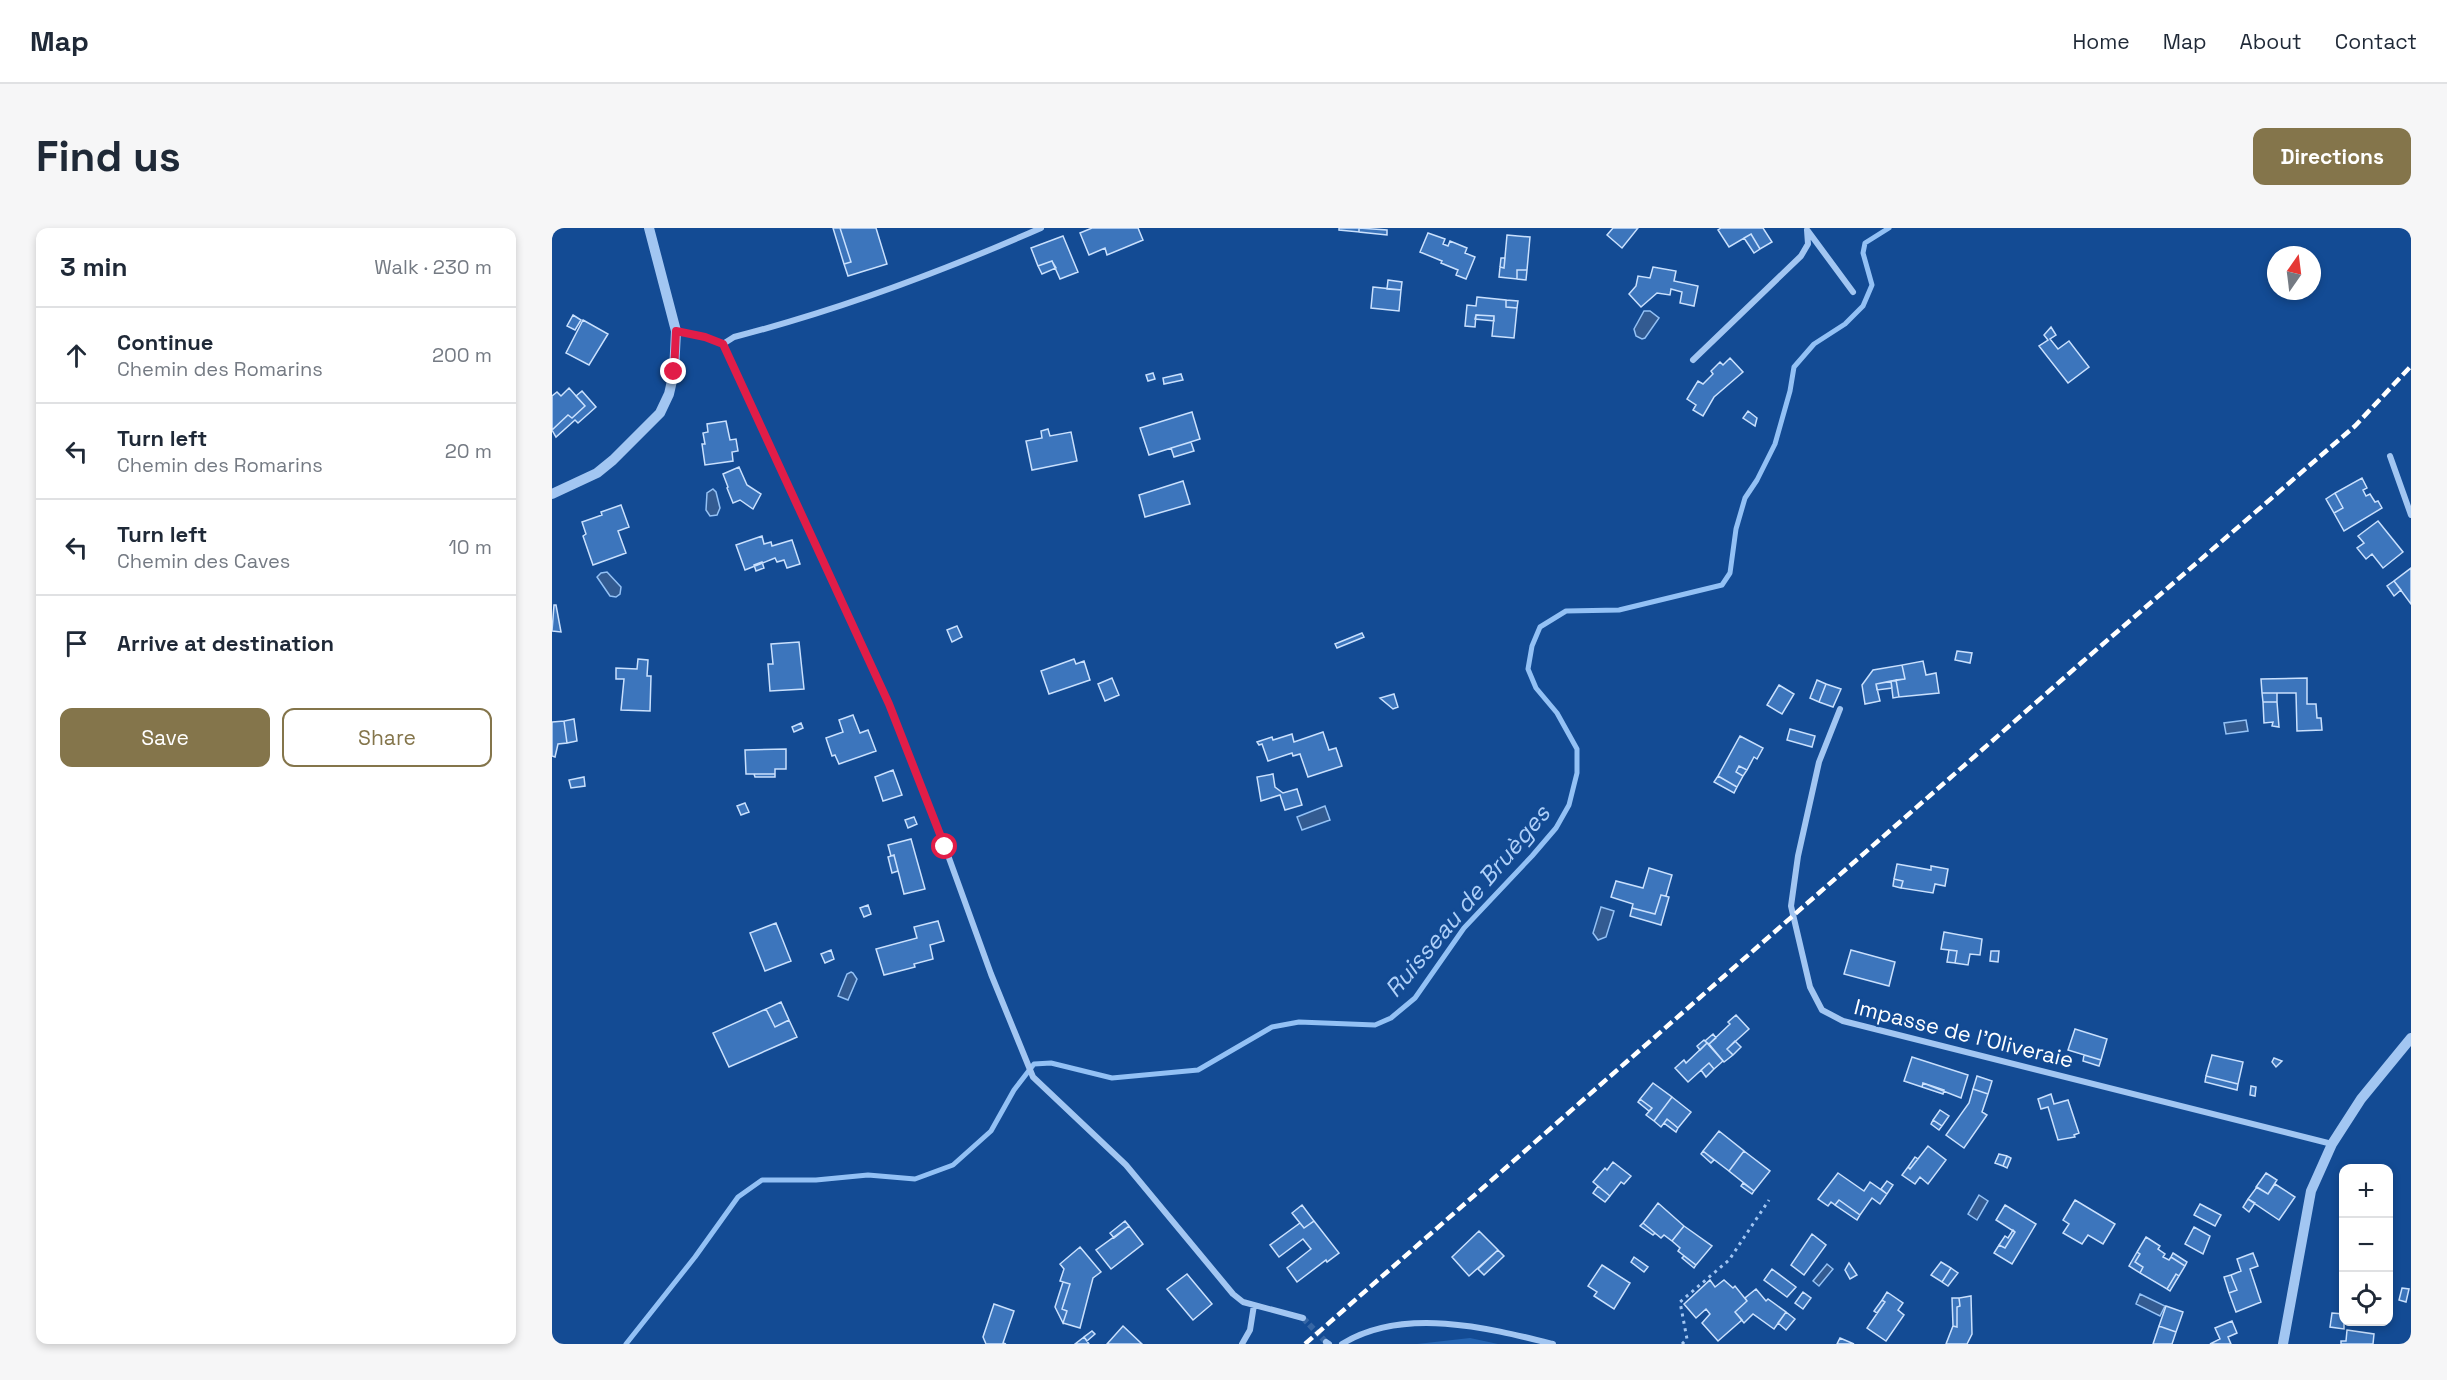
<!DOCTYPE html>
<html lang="en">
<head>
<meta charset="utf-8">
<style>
	:root { --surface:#fff; --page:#f6f6f7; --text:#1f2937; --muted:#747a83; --line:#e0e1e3; --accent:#84754b }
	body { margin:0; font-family:"Space Grotesk",sans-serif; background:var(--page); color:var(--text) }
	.controls { position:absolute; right:18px; bottom:18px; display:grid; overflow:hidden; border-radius:12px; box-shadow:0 3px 9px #0003 }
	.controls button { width:54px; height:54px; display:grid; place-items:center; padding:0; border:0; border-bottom:2px solid var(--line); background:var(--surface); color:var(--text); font:30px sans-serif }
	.compass { position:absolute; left:1715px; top:18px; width:54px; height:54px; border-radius:50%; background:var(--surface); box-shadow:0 3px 9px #0003; rotate:14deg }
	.stop { position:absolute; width:18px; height:18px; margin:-14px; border:4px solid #e11d48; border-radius:50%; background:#fff }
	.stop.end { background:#e11d48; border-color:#fff; box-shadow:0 2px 6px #0008 }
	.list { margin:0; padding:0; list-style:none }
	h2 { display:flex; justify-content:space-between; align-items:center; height:78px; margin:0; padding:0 24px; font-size:26px }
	h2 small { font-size:20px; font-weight:400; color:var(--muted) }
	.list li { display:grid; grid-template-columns:39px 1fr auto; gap:18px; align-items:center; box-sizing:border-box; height:96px; padding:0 24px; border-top:2px solid var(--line) }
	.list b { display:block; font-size:22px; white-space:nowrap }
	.list p { margin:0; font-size:20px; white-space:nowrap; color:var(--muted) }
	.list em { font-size:20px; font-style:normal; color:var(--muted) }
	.actions { display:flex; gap:12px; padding:18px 24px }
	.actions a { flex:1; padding:14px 0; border:2px solid var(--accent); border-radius:12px; text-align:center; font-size:21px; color:var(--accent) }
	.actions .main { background:var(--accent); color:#fff }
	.icon { flex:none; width:33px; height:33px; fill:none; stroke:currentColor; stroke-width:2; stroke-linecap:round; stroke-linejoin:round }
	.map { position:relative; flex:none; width:1859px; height:1116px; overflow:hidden; border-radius:12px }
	header { display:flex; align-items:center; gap:36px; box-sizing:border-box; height:84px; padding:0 30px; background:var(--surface); border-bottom:2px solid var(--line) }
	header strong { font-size:28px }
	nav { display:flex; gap:33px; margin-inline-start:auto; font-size:21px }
	.intro { display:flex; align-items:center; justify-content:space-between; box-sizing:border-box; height:144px; padding:0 36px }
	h1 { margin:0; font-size:42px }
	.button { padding:15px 27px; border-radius:12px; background:var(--accent); color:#fff; font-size:21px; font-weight:700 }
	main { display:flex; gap:36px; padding:0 36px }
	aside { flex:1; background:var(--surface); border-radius:12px; box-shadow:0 3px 9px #0003 }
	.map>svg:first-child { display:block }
	.green { fill:#2565b3 }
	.water { fill:#335b91; stroke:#93c1f5; stroke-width:1.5 }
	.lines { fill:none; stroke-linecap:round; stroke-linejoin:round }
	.stream { stroke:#93c1f5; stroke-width:5 }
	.building { fill:#3c75bc; stroke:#c9e0fd; stroke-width:1.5 }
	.minor-tunnel { stroke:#3666a4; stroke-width:6; stroke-dasharray:6 3; stroke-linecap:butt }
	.path { stroke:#a2c6f2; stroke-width:3; stroke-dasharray:3 4.5; stroke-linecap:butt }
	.minor { stroke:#a2c6f2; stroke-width:6 }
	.tertiary { stroke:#a2c6f2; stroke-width:10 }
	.rail { stroke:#fff; stroke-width:4.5; stroke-dasharray:10 4.5; stroke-linecap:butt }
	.route { stroke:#e11d48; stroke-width:8 }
	.labels { text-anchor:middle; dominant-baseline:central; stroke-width:5; stroke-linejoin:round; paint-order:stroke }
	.street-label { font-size:22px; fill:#fff; stroke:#134b94 }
	.water-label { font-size:24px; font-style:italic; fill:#aed0f9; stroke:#134b94 }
</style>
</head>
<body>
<header>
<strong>Map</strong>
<nav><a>Home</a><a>Map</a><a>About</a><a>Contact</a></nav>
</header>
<div class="intro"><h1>Find us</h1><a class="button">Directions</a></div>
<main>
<aside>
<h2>3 min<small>Walk · 230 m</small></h2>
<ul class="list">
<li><svg class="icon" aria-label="ahead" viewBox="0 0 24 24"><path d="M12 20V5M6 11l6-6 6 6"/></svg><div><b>Continue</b><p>Chemin des Romarins</p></div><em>200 m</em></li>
<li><svg class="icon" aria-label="left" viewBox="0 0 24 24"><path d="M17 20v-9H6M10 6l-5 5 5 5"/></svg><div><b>Turn left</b><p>Chemin des Romarins</p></div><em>20 m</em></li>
<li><svg class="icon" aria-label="left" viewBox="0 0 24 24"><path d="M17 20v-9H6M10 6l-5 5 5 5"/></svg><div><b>Turn left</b><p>Chemin des Caves</p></div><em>10 m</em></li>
<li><svg class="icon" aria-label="arrive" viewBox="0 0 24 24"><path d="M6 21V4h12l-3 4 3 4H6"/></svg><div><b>Arrive at destination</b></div></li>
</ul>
<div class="actions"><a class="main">Save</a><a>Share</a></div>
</aside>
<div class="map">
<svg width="1859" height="1116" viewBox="0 0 1859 1116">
	<rect width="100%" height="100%" fill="#134b94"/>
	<path class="green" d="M918 1110 946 1116H865Z"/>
	<path class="water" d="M1092 83H1098L1107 90 1093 110 1090 111 1084 108 1082 101Z
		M161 261 164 264 168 280 165 287 158 288 154 282 155 265Z
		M55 344 69 359 68 366 64 369 58 368 45 349 49 345Z
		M1694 492 1696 503 1674 506 1672 495Z
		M773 578 778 592 750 602 745 589Z
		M1049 679 1062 683 1054 709 1046 712 1041 705Z
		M299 744 301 745 305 751 296 772 286 768 295 746Z
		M1427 967 1436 973 1425 992 1416 986Z
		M1275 1036 1281 1041 1267 1058 1261 1053Z
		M1588 1066 1613 1078 1608 1088 1584 1076Z"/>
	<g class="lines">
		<path class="stream" d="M74 1116 143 1029 186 969 210 952H264L316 947 363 951 401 937 439 903 462 862 482 836 499 835 560 850 646 842 720 799 747 794 823 797 839 790 863 770 912 700 980 628 1004 600 1017 577 1025 545V521L1005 485 984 460 976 441 980 418 988 399 1014 383 1067 382 1170 357 1178 345 1184 301 1193 270 1205 252 1223 216 1238 163 1242 139 1262 116 1293 96 1311 78 1320 57 1311 25 1313 15 1337 0"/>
	</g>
	<path class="building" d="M281 0H288L299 34 292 36Z
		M288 0H324L335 36 296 48 292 36 299 34Z
		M540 0H586L591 12 555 27 553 20 537 27 528 5Z
		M787 0H807V4L787 2Z
		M807 0 835 2V7L807 4Z
		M1061 0H1086L1070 20 1055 7Z
		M1169 0H1211L1220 14 1208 21 1199 6 1177 19 1166 2Z
		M876 5 893 11 891 16 896 18 898 13 915 20 913 25 923 29 914 51 904 47 906 42 889 35 890 33 868 24Z
		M1199 6 1208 21 1202 25 1192 10Z
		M955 7 978 9 975 42H965V51L947 49 948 39 952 40Z
		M511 8 526 44 508 51 500 33 486 38 479 20Z
		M949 30H953L952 40 948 39Z
		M500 33 504 40 490 46 486 38Z
		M1101 39 1124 43 1122 53 1146 58 1142 78 1128 75 1130 64 1119 61 1118 67 1105 65 1089 79 1077 66 1084 58 1086 48 1098 50Z
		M965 42H975L974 52 965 51Z
		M836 52 850 54 849 62 835 61Z
		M821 59 849 62 847 83 819 80Z
		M925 69 954 72V79L965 80 962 110 940 108 942 88 924 87 923 99 913 98 915 77 924 78Z
		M954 72 966 73 965 80 954 79Z
		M21 87 29 92 23 102 15 98Z
		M924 87 942 88V93L923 91Z
		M31 92 56 106 37 137 14 125Z
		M1499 99 1504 107 1498 111 1506 121 1517 113 1537 139 1516 155 1487 118 1496 112 1492 107Z
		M1178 130 1191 144 1162 169 1151 188 1141 182 1144 177 1135 171 1146 153 1151 156 1161 146 1159 143 1168 134 1171 137Z
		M601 145 603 151 596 153 594 147Z
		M629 146 631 152 612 156 611 150Z
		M17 160 33 178 20 190 16 187 0 202V168L5 164 9 168Z
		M30 163 44 179 26 195 23 192 4 209 0 202 16 187 20 190 33 178 24 168Z
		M1196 183 1205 190 1203 198 1191 190Z
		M640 184 648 211 597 227 588 200Z
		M174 193 178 212 184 211 186 223 180 224 181 233 153 237 150 216H153L151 205 156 204 155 196Z
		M496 201 498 208 519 204 525 233 480 242 474 213 490 210 489 203Z
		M639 214 642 223 622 229 619 220Z
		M187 239 195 257 209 266 201 281 188 272 181 275 175 260 176 259 171 246Z
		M1810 250 1815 260 1811 262 1814 268 1818 266 1823 274 1826 273 1830 280 1792 303 1782 285 1791 280 1783 265Z
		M631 253 638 276 593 289 587 267Z
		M1783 265 1791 280 1782 285 1774 271Z
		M69 277 77 299 66 303 74 325 41 337 31 308 34 306 30 294 50 287 49 284Z
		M1826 293 1851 324 1831 340 1820 326 1814 331 1805 320 1812 315 1806 308Z
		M210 308 212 316 219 314 220 318 240 312 248 336 235 340 232 332 225 334 223 330 193 342 184 317Z
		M210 334 212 340 204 343 202 337Z
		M1859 340V376L1842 353Z
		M1842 353 1849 362 1842 368 1835 358Z
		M2 377H4L9 404 0 403Z
		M405 398 410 409 400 414 395 402Z
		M810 405 812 409 785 420 783 416Z
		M247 414 252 461 218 463 216 436H221L219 416Z
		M1405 423 1420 425 1418 435 1403 432Z
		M86 431 96 432 95 448H99L98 483 69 482 72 451H64V440L85 441Z
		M522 431 524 436 532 433 538 452 497 466 489 443Z
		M1371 433 1374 447 1384 445 1387 465 1347 469 1344 452 1353 451 1350 437Z
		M1350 437 1353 451 1324 456 1328 473 1313 476 1310 457 1321 442Z
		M560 450 567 467 553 473 546 456Z
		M1755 450V476H1764L1765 490H1769L1770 502 1745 503 1744 465H1710L1709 451Z
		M1265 452 1274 456 1267 474 1258 470Z
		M1344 452 1347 469 1341 470 1339 453Z
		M1339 453 1340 460 1325 462 1324 456Z
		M1274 456 1289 461 1281 479 1267 474Z
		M1227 457 1242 466 1230 486 1215 477Z
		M1710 465H1725V474H1711Z
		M842 466 846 479 841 481 828 470Z
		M1711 474H1725L1727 499 1720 498 1721 494 1712 495Z
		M301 487 308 505 316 502 324 523 287 536 283 527 280 528 274 510 291 504 287 492Z
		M22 491 25 513 15 515 12 493Z
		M12 493 15 515 6 516 3 529 0 528V494Z
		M249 495 251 500 242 504 240 499Z
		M1238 501 1263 508 1260 519 1235 512Z
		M771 504 777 522 784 520 790 538 756 549 748 526 741 528 740 525 716 533 710 516 707 517 705 514 720 509 721 512 740 506 742 514Z
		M1188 508 1211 520 1205 531 1202 529 1195 542 1187 538 1184 544 1191 548 1185 559 1166 548Z
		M234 521V541H223V546H194L193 522Z
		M1187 538 1195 542 1191 548 1184 544Z
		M341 542 350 567 331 573 323 549Z
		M202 546H223V549H203Z
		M721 546 723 559 731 565 745 561 750 577 733 582 728 567 709 573 705 549Z
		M1166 548 1185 559 1182 565 1162 554Z
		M32 549 33 558 19 560 17 552Z
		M193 575 197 584 189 587 185 578Z
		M362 589 365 596 356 600 353 592Z
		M359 611 373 661 352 666 342 627 339 628 336 617Z
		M342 627 346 643 340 645 336 629Z
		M1345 636 1379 642V638L1396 641 1393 658 1383 656 1381 665 1349 660 1351 653 1342 651Z
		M1097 640 1120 647 1114 668 1109 667 1103 686 1080 680 1081 676 1059 669 1064 653 1091 660Z
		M1342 651 1351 653 1349 660 1341 658Z
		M1109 667 1117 669 1109 697 1078 688 1080 680 1103 686Z
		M316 677 319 686 312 689 308 680Z
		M386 693 392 713 378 717 381 731 362 736 363 739 332 747 324 721 365 710 362 699Z
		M224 695 239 733 213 743 198 705Z
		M1392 704 1430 711 1428 727 1418 726 1416 737 1403 735 1405 723 1389 721Z
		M279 722 282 731 273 735 269 726Z
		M1299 722 1343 734 1337 758 1292 746Z
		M1397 722 1405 723 1403 735 1395 734Z
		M1439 723H1447L1446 734 1438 733Z
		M229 774 237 792 223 799 214 781Z
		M214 781 223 799 237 792 245 809 177 839 161 805Z
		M1184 787 1197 801 1175 821 1181 827 1172 834 1157 816 1178 796 1176 794Z
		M1523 801 1555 811 1549 832 1516 822Z
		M1161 806 1164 810 1157 816 1153 813Z
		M1152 812 1155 815 1148 822 1145 818Z
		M1183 813 1189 819 1181 827 1175 821Z
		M1155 815 1171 833 1162 841 1157 835 1136 854 1123 840 1132 832 1134 835Z
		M1532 827 1549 832 1547 838 1531 833Z
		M1660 827 1691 834 1686 856 1654 848Z
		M1360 829 1416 847 1409 870 1371 855 1370 859 1352 853Z
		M1722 830 1730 833 1724 839 1720 834Z
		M1157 835 1162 841 1154 849 1149 842Z
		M1425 848 1440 853 1436 866 1421 861Z
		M1654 848 1686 856 1685 862 1653 854Z
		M1101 855 1120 869 1102 893 1094 887 1100 880 1088 871Z
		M1371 855 1392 862 1391 866 1370 859Z
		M1699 858 1704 859 1703 868 1698 867Z
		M1421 861 1436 866 1430 884 1435 887 1412 920 1394 907 1417 875Z
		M1499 866 1502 876 1516 872 1527 905 1522 907 1523 909 1506 912 1496 879 1489 881 1486 871Z
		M1120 869 1139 884 1126 900 1115 891 1109 899 1102 893Z
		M1088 871 1100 880 1097 883 1086 874Z
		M1388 882 1397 888 1390 898 1381 892Z
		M1115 891 1126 900 1124 904 1112 895Z
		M1381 892 1390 898 1387 902 1379 896Z
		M1167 903 1192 923 1177 943 1151 923Z
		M1376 918 1394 932 1376 956 1368 949 1363 956 1350 947 1356 939 1358 941Z
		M1151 923 1162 932 1159 935 1149 926Z
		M1192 923 1218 943 1202 963 1177 943Z
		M1447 926 1455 928 1451 938 1443 935Z
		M1455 928 1459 930 1455 940 1451 938Z
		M1363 929 1366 931 1358 941 1356 939Z
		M1061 934 1079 948 1072 956 1069 954 1058 968 1041 954 1053 940 1055 942Z
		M1286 945 1312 963 1318 954 1335 966 1328 976 1320 970 1308 987 1287 972 1283 977 1279 974 1276 978 1266 971Z
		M1714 945 1725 952 1716 966 1704 959Z
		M1335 953 1341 957 1335 966 1329 961Z
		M1191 955 1202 963 1200 966 1189 958Z
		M1723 956 1743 969 1727 992 1696 971 1705 959 1716 966Z
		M1046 958 1058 968 1053 974 1041 965Z
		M1696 971 1703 975 1697 984 1691 979Z
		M1287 972 1308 987 1305 992 1283 977Z
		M1523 972 1563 996 1551 1016 1536 1007 1530 1016 1511 1005 1517 996 1511 992Z
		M1106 975 1132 998 1120 1013 1112 1007 1109 1010 1091 995Z
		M1648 976 1669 987 1663 998 1642 987Z
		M750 977 762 993 752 1000 740 985Z
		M1453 977 1484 996 1460 1036 1442 1025 1447 1017 1453 1020 1463 1004 1444 992Z
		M573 993 577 998 562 1010 558 1005Z
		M762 993 787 1025 775 1034 774 1032 745 1054 735 1040 759 1021 751 1011 727 1029 718 1017 748 995 752 1000Z
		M1091 995 1103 1005 1101 1007 1088 998Z
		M577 998 591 1016 559 1041 544 1022Z
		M1132 998 1160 1018 1144 1037 1126 1023 1128 1020 1120 1013Z
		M1642 999 1658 1008 1651 1026 1633 1016Z
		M1461 1002 1463 1004 1453 1020 1447 1017 1453 1008 1456 1010Z
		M927 1003 946 1022 917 1048 900 1029Z
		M1260 1006 1274 1017 1252 1047 1239 1037Z
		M1594 1009 1608 1018 1606 1021 1613 1026 1611 1029 1617 1032 1619 1029 1633 1038 1627 1048 1624 1046 1615 1061 1588 1045 1591 1039 1583 1034 1588 1026 1585 1024Z
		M528 1019 549 1044 541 1050 528 1100 511 1095 515 1083 510 1081 518 1056 508 1053 512 1041 508 1036Z
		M946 1022 952 1028 932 1047 926 1041Z
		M1585 1024 1588 1026 1583 1034 1591 1039 1588 1045 1577 1038Z
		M1621 1025 1635 1034 1633 1038 1619 1029Z
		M1701 1025 1706 1038 1698 1041 1709 1074 1684 1084 1677 1065 1685 1062 1679 1047 1689 1043 1685 1031Z
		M1132 1028 1144 1037 1142 1040 1130 1030Z
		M1082 1029 1096 1039 1092 1044 1079 1034Z
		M1389 1034 1399 1040 1390 1054 1379 1047Z
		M1297 1035 1305 1047 1298 1051 1293 1042Z
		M1050 1037 1078 1055 1062 1081 1042 1068 1045 1064 1036 1058Z
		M1399 1040 1406 1045 1396 1058 1390 1054Z
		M1220 1041 1244 1059 1235 1069 1212 1052Z
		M635 1046 660 1076 641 1092 615 1061Z
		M1624 1046 1627 1048 1618 1063 1615 1061Z
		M1679 1047 1685 1062 1677 1065 1672 1049Z
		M1158 1052 1163 1059 1172 1052 1181 1060 1183 1058 1195 1073 1183 1084 1190 1092 1166 1113 1150 1095 1158 1086 1154 1081 1144 1090 1132 1076Z
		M511 1054 518 1056 510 1081 515 1083 511 1095 503 1079Z
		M1850 1060 1857 1061 1854 1074 1847 1072Z
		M1204 1061 1214 1073 1216 1071 1234 1084 1222 1101 1201 1086 1192 1095 1183 1084 1195 1073 1193 1070Z
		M1251 1064 1259 1070 1251 1081 1243 1075Z
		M1335 1064 1351 1075 1346 1082 1352 1087 1334 1113 1315 1100 1333 1074 1330 1072Z
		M1419 1068 1420 1106 1415 1116H1394L1401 1098 1405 1099V1079L1408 1078 1407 1070Z
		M1400 1070H1407L1408 1078 1405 1079V1099L1401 1098Z
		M1330 1072 1333 1074 1325 1085 1322 1083Z
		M442 1076 462 1083 451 1115 454 1116H434L431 1109Z
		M1614 1078 1631 1084 1624 1104 1607 1098Z
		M1234 1084 1243 1091 1234 1102 1226 1095Z
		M1780 1085 1792 1086V1101L1778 1099Z
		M1680 1093 1685 1105 1676 1109 1679 1116H1658L1668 1111 1663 1100Z
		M571 1098 590 1116H555Z
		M1607 1098 1624 1104 1620 1116H1601Z
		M1795 1102 1822 1106 1821 1116H1789V1113H1794Z
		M540 1103 543 1106 535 1113 532 1109Z
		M532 1109 537 1116H523Z
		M1288 1110 1302 1116H1285Z"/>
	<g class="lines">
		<path class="minor-tunnel" d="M751 1090 774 1114"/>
		<path class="path" d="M1130 1116 1135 1111 1128 1074 1177 1032 1217 972"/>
		<path class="minor" d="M1256 3 1301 64
			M124 103 153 109 171 116 337 476 397 630 439 746 481 849 574 937 681 1066 691 1074 751 1090
			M171 116 182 109C287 82 389 44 489 0
			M1141 132 1249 28 1256 16 1255 2
			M1838 228 1859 287
			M1288 481 1267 534 1246 628 1239 678 1258 759 1270 782 1291 793 1780 916
			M774 1114 777 1116
			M690 1116 698 1102 702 1077
			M790 1116C851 1078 937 1100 1001 1116"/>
		<path class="tertiary" d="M0 266 45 245 61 232 108 185 117 166 122 144 124 103 97 0
			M1731 1116 1759 963 1780 916 1809 871 1859 810"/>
		<path class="rail" d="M753 1116 1529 435 1803 198 1859 138"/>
	</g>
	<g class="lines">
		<path class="route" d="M122 144 124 103 153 109 171 116 337 476 393 619"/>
	</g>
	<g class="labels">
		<g class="street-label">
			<text transform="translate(1412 805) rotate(14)">Impasse de l'Oliveraie</text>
		</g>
		<g class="water-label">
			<text transform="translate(915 673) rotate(-50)">Ruisseau de Bruèges</text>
		</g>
	</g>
</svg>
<div class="controls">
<button>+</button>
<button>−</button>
<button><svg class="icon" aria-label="locate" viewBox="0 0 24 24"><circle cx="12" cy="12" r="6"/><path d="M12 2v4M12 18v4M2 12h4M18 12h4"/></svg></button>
</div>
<svg class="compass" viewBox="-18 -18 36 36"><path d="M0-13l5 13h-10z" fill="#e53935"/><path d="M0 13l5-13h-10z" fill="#747a83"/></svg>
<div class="stop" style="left:393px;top:619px"></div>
<div class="stop end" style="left:122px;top:144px"></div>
</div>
</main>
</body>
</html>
